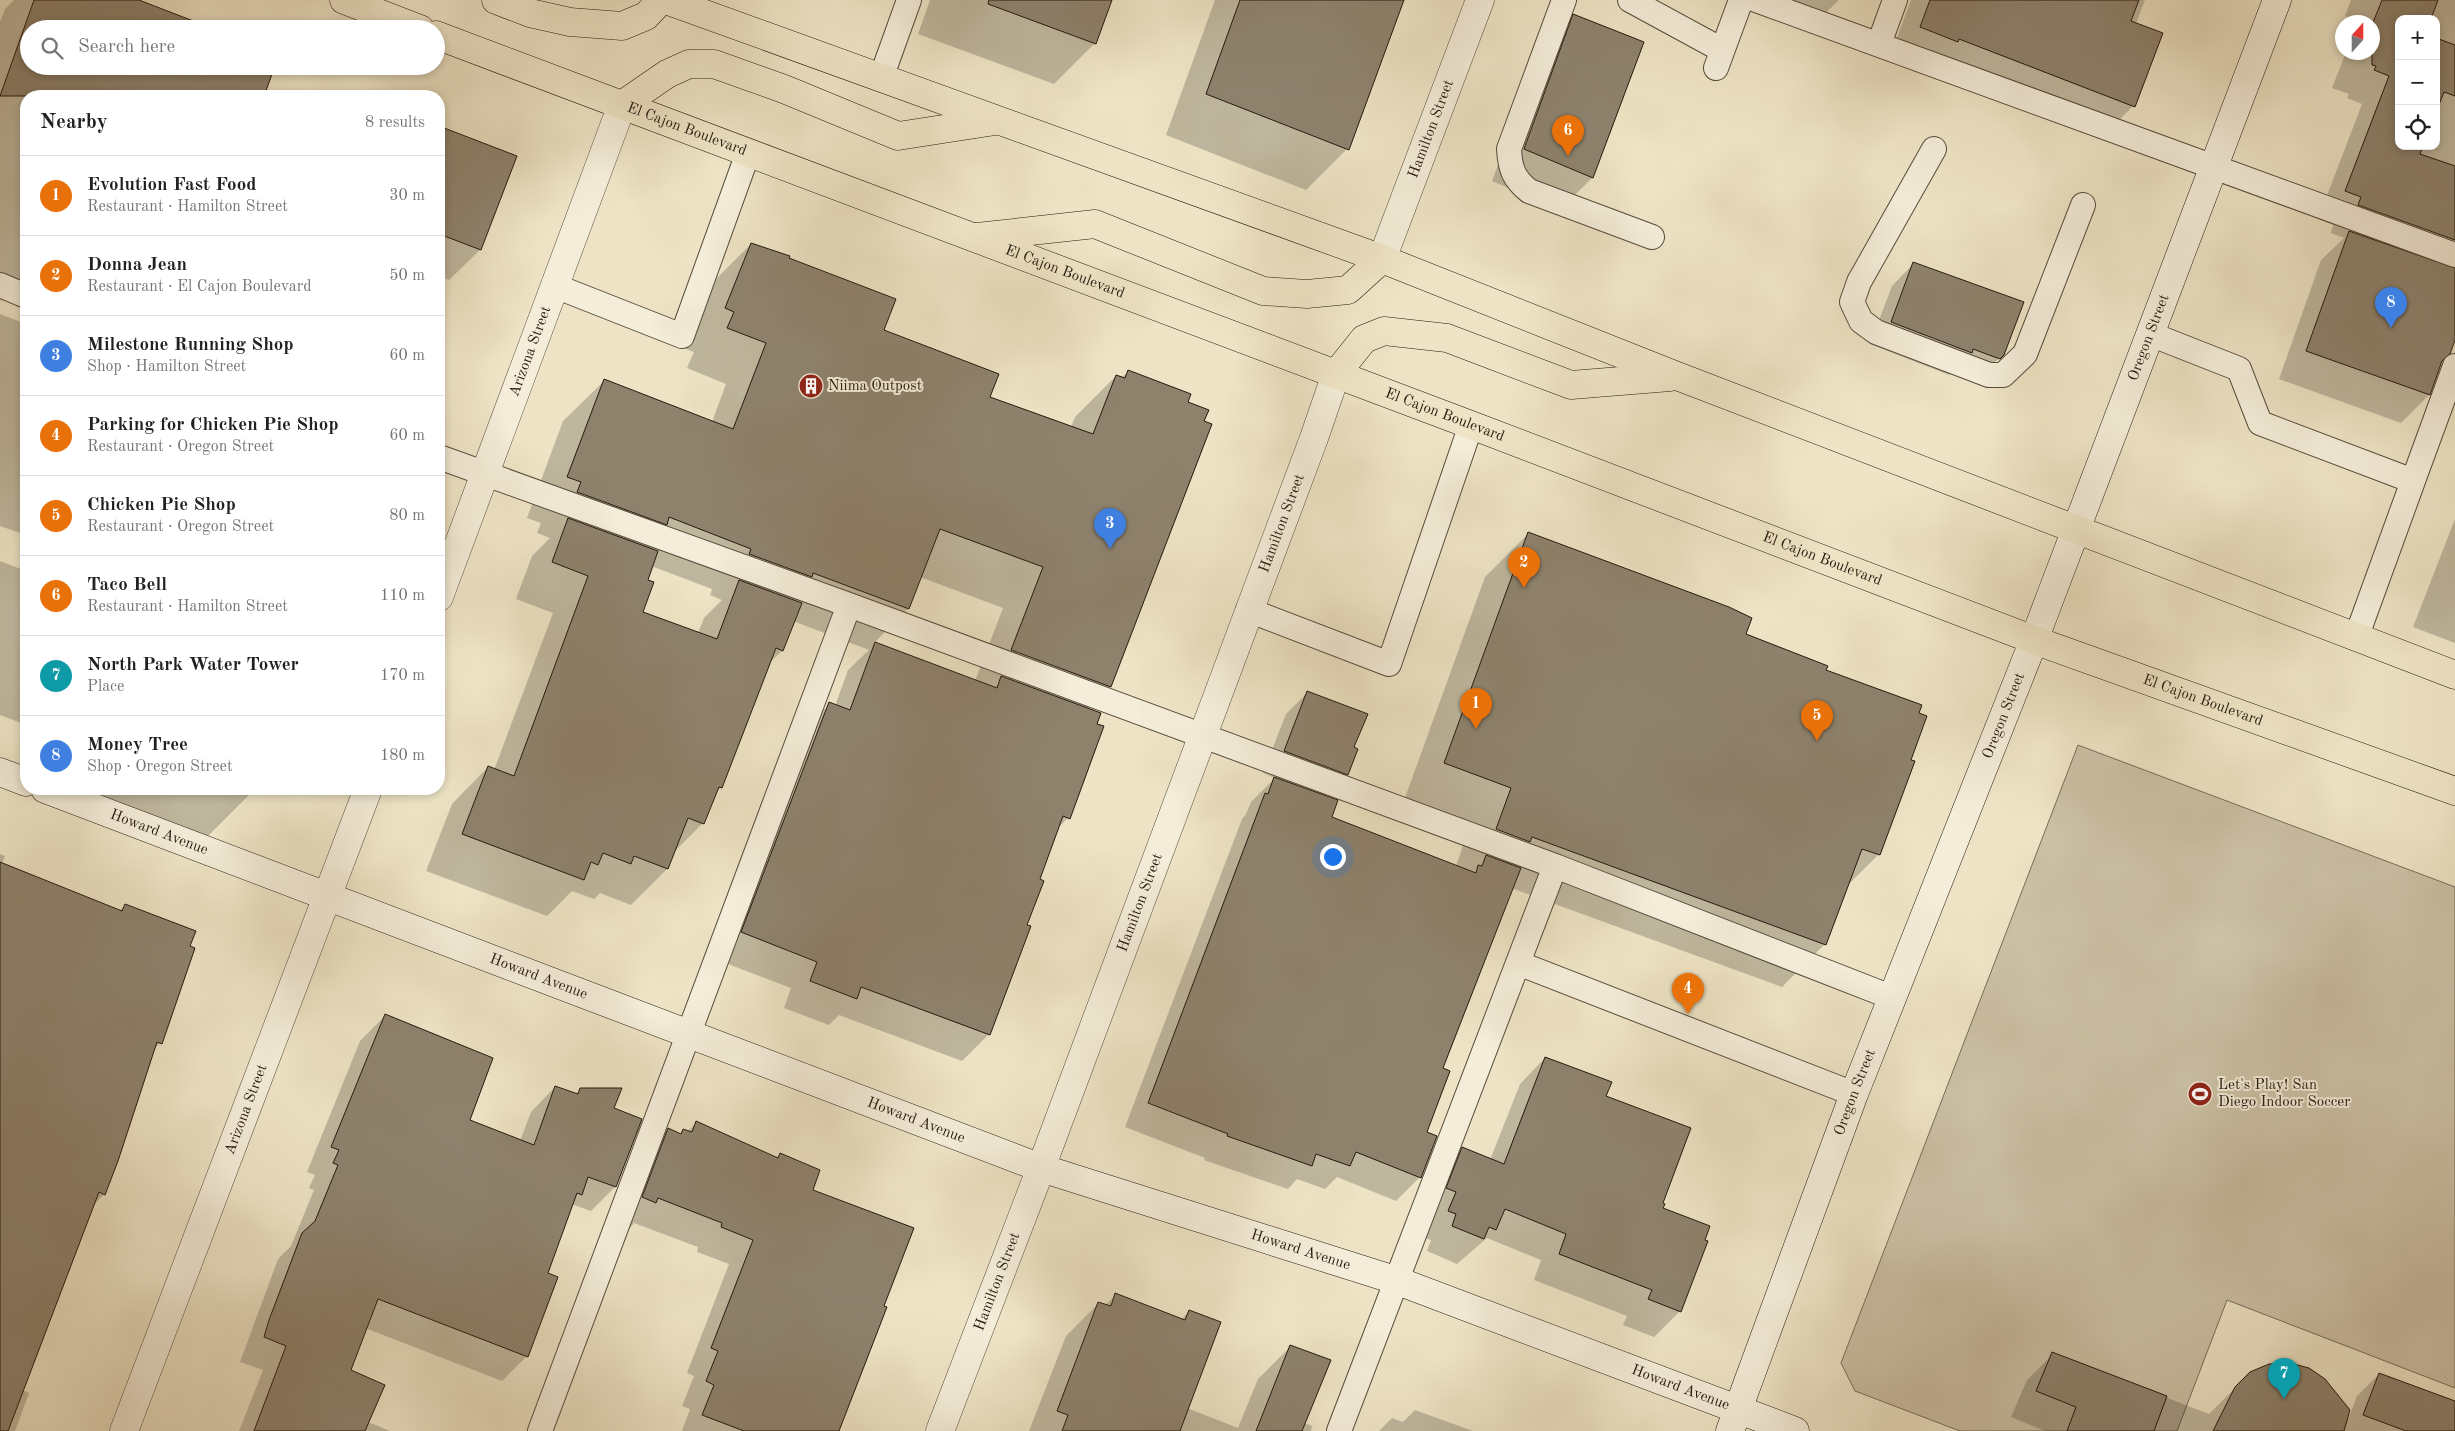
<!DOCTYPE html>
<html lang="en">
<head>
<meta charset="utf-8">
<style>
	:root { --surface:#fff; --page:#f6f6f6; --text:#202124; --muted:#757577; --line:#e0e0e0; --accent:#0f766e }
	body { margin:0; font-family:"Old Standard TT",serif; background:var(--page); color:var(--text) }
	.controls { position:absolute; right:15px; top:15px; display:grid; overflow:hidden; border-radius:10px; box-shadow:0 2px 8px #0003 }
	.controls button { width:45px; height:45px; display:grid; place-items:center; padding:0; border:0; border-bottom:1px solid var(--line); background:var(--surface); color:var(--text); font:25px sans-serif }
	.compass { position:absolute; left:2335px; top:15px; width:45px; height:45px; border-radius:50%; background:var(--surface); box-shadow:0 2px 8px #0003; rotate:21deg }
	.you { position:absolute; left:1332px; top:856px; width:18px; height:18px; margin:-12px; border:4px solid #fff; border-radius:50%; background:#1a73e8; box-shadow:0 0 0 8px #1a73e833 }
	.badge { display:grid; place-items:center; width:32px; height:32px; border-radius:50%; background:var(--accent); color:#fff; font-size:16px; font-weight:700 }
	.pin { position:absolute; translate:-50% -41px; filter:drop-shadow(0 1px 2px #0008) }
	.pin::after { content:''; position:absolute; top:26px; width:18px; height:15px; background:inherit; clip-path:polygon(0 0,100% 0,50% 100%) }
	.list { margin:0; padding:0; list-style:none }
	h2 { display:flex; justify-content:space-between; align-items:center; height:65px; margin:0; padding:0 20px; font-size:21px }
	h2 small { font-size:16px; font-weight:400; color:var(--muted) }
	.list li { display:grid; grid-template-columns:32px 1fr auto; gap:15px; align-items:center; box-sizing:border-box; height:80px; padding:0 20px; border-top:1px solid var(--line) }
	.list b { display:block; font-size:19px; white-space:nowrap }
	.list p { margin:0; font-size:16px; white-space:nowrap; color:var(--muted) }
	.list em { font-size:16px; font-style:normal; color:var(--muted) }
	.icon { flex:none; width:28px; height:28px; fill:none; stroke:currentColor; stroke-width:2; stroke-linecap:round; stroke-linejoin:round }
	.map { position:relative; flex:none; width:2455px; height:1431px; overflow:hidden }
	.search { position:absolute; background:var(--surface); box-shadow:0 2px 8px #0003; left:20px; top:20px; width:425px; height:55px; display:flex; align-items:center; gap:12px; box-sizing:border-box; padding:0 18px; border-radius:28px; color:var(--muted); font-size:19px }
	.panel { position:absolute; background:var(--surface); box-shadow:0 2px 8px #0003; left:20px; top:90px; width:425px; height:705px; border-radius:20px }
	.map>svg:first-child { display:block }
	.green { fill:#ccc1a6; stroke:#786c5a }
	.shadow { fill:#0003; fill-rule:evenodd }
	.building { fill:#8e826d; stroke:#25180e }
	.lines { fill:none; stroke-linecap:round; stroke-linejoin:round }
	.lane-casing { stroke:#574b3c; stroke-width:26 }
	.street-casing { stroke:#574b3c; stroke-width:29 }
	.secondary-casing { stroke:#25180e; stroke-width:29 }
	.primary-casing { stroke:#25180e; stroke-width:29 }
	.lane { stroke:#f4edd9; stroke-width:24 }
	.street { stroke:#f4edd9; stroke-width:28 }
	.secondary { stroke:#f4edd9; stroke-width:28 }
	.primary { stroke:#eee4c5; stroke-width:28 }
	.labels { text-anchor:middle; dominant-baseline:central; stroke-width:4; stroke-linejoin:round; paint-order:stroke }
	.street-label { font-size:15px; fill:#25180e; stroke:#f4edd9 }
	.poi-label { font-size:15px; fill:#25180e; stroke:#f4edd9; text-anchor:start }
</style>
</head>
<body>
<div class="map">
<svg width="2455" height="1431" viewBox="0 0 2455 1431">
	<rect width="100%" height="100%" fill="#eee4c5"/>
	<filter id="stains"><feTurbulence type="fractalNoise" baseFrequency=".004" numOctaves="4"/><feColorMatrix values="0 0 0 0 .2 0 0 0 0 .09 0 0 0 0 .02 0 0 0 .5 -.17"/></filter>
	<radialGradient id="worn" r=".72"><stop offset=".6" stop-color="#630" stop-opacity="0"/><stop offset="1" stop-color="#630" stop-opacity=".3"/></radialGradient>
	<path class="green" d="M2078 745 2455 887V1388L2227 1300 2177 1431H1960L1855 1391 1841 1363Z"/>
	<path class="shadow" d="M14 0H134L29 29V66H274L262 96H26V277L3 301 0 300V22L5 9Z
		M930 0H1111L1095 43 1054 84 918 34Z
		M1215 0H1403L1347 149 1306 190 1166 135Z
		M1754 0H1839L1812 26Z
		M1911 0H2145L2136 24 2133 106 2102 138 1889 59Z
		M2351 0H2455V336L2441 361 2429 395 2401 423 2279 379 2321 260 2344 238 2331 233 2333 225 2318 219 2362 104 2347 98 2349 94 2332 88 2346 52H2372V22H2357L2358 21 2345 16ZM2399 19H2436V146H2399Z
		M1574 16 1642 43 1592 178 1560 210 1492 181 1542 48Z
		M439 127 515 157 480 250 449 280 439 276Z
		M751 244 788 259 882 330 988 398 1071 427 1075 417 1116 376 1121 378 1128 372 1110 687 1088 709 1068 818 1056 830 989 1034 962 1061 839 1015 829 1025 784 1008 791 988 715 959 803 731 830 704 835 706 848 670 869 650 793 621 782 651 768 664 721 787 715 794 703 823 672 854 667 869 631 905 600 893 594 899 572 891 547 916 426 871 452 804 488 767 494 770 553 613 516 599 532 556 550 538 537 533 541 523 527 518 563 421 604 381 712 422 726 384 687 368 694 352 686 349 710 285ZM651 566 712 589 710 595 722 600 704 618 698 633 642 612 646 580ZM920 577 1003 608 975 681 874 643 908 609Z
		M1913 264 2003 354 1981 376 1953 371 1949 375 1870 344 1892 286Z
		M0 314 26 324V535L0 526Z
		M2455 519V643L2413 627Z
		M1528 534 1825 671 1879 854 1846 887 1825 944 1782 987 1511 888 1441 1069 1425 1133 1420 1177 1396 1201 1337 1177 1325 1189 1297 1179 1288 1189 1204 1160 1205 1158 1125 1127 1242 819 1246 814 1251 802 1275 778 1263 773 1286 714 1308 692 1352 748 1347 774 1324 797 1330 818 1456 866 1468 831 1402 806 1485 577Z
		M0 561 26 571V731L22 730 24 724 0 715Z
		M99 789H251L249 795 207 837 96 796Z
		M0 854 5 856 2 864 119 911 126 905 160 1043 153 1050 104 1194 92 1207 22 1390 29 1393 15 1431H0Z
		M385 1016 468 1121 520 1141 531 1112 555 1087 575 1094 581 1089 613 1109 615 1187 591 1211 571 1204 546 1274 527 1356 502 1381 365 1328 349 1371 368 1422 390 1431H239L263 1370 240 1362 278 1259 291 1246 314 1190 309 1188 315 1175 307 1172 360 1041Z
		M1545 1058 1605 1096 1661 1204 1680 1311 1654 1337 1623 1325 1627 1316 1534 1280 1541 1260 1487 1238 1457 1264 1427 1251 1431 1240 1423 1237 1437 1174 1463 1148 1490 1160 1520 1084Z
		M696 1123 776 1158 780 1154 811 1191 834 1431H682L690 1409 682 1406 694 1376 687 1373 729 1264 697 1252 698 1247 634 1223 631 1227 618 1222 643 1155 668 1130 680 1134 684 1130 687 1132Z
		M1116 1295 1181 1320 1189 1311 1187 1408 1238 1428 1258 1379 1291 1346 1304 1423 1312 1426 1311 1431H1029L1066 1336 1099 1303 1105 1305Z
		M2053 1354 2209 1414 2235 1388 2348 1420 2357 1396 2379 1374 2455 1403V1431H2045L2011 1417 2027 1380Z
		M1415 1410 1473 1431H1379L1392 1418 1403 1422Z"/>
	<path class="building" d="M34 0H139L214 29H29V66H275L264 96H0Z
		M989 0H1112L1096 44 988 4Z
		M1240 0H1404L1349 150 1206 94Z
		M1930 0H2139L2131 21 2163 33 2135 107 1959 39 1958 42 1920 27Z
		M2382 0H2438L2431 19H2399V146H2423L2420 154 2455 166V240L2358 205 2361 197 2345 191 2389 76 2374 70 2376 66 2372 65V25Z
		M1573 14 1644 42 1593 178 1524 149Z
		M2436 38 2455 45V96L2444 92 2436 112Z
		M439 126 517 156 481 250 439 234Z
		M2349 231 2455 268V340L2450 354 2442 361 2430 395 2306 351Z
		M751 243 790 256 789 258 896 299 884 330 999 374 990 397 1093 434 1116 375 1125 378 1128 370 1191 394 1188 402 1209 410 1204 421 1212 424 1111 687 1011 650 1043 567 940 529 909 609 813 573 812 577 749 554 751 549 669 517 667 525 577 492 581 482 567 477 604 379 733 429 766 343 727 328 734 312 725 308Z
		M1913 262 2024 302 2004 355 2000 359 1973 349 1972 353 1891 322Z
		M568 518 658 551 648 580 654 582 643 612 717 639 739 580 802 603 783 651 776 648 722 788 719 787 704 824 688 818 668 869 634 856 631 864 603 853 598 865 591 862 584 880 462 834 488 766 514 776 588 576 552 562Z
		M1528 532 1729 607 1752 618 1746 634 1828 666 1826 670 1922 705 1919 713 1927 716 1911 760 1915 761 1880 855 1862 849 1826 945 1532 837 1530 842 1496 829 1511 788 1444 763Z
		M875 642 997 688 1001 676 1101 713 1097 724 1104 726 1070 819 1063 816 1040 879 1044 881 1027 925 1031 926 990 1035 861 987 857 999 810 981 817 962 741 932 829 702 850 710Z
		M1307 691 1368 714 1354 747 1358 749 1348 775 1284 751Z
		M1274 777 1338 800 1332 817 1476 873 1478 865 1482 866 1486 855 1521 868 1443 1068 1450 1071 1427 1132 1437 1136 1421 1178 1356 1152 1350 1166 1316 1154 1312 1166 1227 1136 1228 1134 1148 1103 1265 793 1268 794Z
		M0 862 122 911 125 904 196 931 190 946 195 948 162 1044 157 1042 118 1161 105 1195 99 1192 8 1431H0Z
		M385 1014 493 1058 470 1120 534 1145 555 1086 578 1094 580 1088H622L614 1108 642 1119 616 1187 588 1177 582 1195 577 1193 548 1273 558 1277 528 1357 378 1299 351 1370 385 1385 365 1431H254L286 1346 264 1337 269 1320 302 1233 315 1221 338 1165 333 1163 339 1150 331 1147Z
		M1545 1057 1612 1082 1606 1096 1691 1128 1663 1203 1665 1204 1663 1208 1710 1226 1705 1240 1708 1241 1681 1312 1648 1299 1652 1290 1559 1254 1566 1234 1505 1209 1496 1230 1489 1227 1484 1239 1452 1226 1456 1214 1448 1211 1456 1192 1446 1188 1462 1147 1504 1164Z
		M696 1121 778 1158 780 1153 820 1170 813 1190 914 1228 884 1306 887 1307 839 1431H744L702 1415 714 1385 706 1381 718 1351 711 1348 753 1240 721 1227 722 1223 658 1198 656 1203 642 1197 668 1128 681 1134 683 1129 692 1132Z
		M1115 1293 1185 1320 1189 1310 1221 1322 1180 1431H1062L1068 1415 1057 1411 1098 1302 1111 1306Z
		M1290 1345 1331 1360 1302 1431H1256Z
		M2052 1352 2167 1396 2154 1431H2067L2076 1407 2036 1391Z
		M2290 1363 2309 1368 2325 1379 2350 1410 2344 1431H2213L2235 1387 2250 1372 2269 1364Z
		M2379 1373 2455 1401V1431H2406L2363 1415Z"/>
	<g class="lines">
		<defs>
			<path id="lane" d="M1564 0 1509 149C1510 169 1514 179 1529 191L1652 237
				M1630 0 1722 50
				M1756 0 2455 255
				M1879 44 1895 0
				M1716 68 1741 0
				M881 78 909 0
				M1934 149 1859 282 1852 302 1861 321 1876 332 1989 375H2003L2025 354 2083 205
				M0 285 26 296
				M555 286 682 336 748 153
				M2150 334 2239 369 2260 423 2413 481 2455 366
				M439 457 849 605 1555 866
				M1248 610 1389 664 1471 425
				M2356 638 2413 481
				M1518 963 1854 1094
				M540 1431 849 605
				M1339 1431 1555 866 1891 997"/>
			<g id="street">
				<path id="s1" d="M1382 259 1480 0"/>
				<path id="s2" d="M439 597 622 105"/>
				<path id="s3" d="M124 1431 368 789"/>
				<path id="s4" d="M940 1431 1041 1168 1314 438 1336 374"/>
			</g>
			<g id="secondary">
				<path d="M0 772 26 782"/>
				<path id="s5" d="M45 789 1041 1168 1395 1280 1795 1431"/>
				<path id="s6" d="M1730 1431 1854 1094 2034 640 2277 0"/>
			</g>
			<g id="primary">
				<path d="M344 0 420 29"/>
				<path d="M496 0 530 13 570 22 622 26 646 16 661 0"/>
				<path d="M666 0 1382 259 1677 376 2455 675"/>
				<path id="s7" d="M436 35 1471 425 2034 640 2455 791"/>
				<path d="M622 105 667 74 689 64H714L784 89 898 136 995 121"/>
				<path d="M977 237 1095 224 1263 291 1307 294 1348 290 1382 259"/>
				<path d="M1336 374 1364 339 1384 331 1447 338 1571 385 1670 377"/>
			</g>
		</defs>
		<use href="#lane" class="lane-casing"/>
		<use href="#street" class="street-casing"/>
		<use href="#secondary" class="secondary-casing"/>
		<use href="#primary" class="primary-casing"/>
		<use href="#lane" class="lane"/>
		<use href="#street" class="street"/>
		<use href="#secondary" class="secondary"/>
		<use href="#primary" class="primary"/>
	</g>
	<defs>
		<symbol id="building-disc" viewBox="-11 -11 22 22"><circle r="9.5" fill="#8f2418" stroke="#f4edd9"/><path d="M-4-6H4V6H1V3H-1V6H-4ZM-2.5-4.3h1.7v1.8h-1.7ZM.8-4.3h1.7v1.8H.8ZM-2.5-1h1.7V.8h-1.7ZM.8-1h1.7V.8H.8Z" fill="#fff"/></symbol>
		<symbol id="stadium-disc" viewBox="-11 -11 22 22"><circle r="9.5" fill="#8f2418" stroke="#f4edd9"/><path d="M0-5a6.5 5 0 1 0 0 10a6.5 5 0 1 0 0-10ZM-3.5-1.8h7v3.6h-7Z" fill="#fff"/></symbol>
	</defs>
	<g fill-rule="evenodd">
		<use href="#building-disc" x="797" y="372" width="28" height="28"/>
		<use href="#stadium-disc" x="2186" y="1080" width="28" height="28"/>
	</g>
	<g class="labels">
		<g class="street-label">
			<text stroke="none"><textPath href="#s7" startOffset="268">El Cajon Boulevard</textPath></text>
			<text stroke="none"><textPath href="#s1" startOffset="139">Hamilton Street</textPath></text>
			<text stroke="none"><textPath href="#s7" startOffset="672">El Cajon Boulevard</textPath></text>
			<text stroke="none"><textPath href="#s6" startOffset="1171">Oregon Street</textPath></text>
			<text stroke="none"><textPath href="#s2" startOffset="262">Arizona Street</textPath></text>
			<text stroke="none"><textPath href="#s7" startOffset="1078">El Cajon Boulevard</textPath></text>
			<text stroke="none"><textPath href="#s4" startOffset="970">Hamilton Street</textPath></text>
			<text stroke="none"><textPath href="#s7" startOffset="1482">El Cajon Boulevard</textPath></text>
			<text stroke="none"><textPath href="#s7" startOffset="1888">El Cajon Boulevard</textPath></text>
			<text stroke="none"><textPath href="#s6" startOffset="766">Oregon Street</textPath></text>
			<text stroke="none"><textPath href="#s5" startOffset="122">Howard Avenue</textPath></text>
			<text stroke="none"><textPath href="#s4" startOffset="565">Hamilton Street</textPath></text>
			<text stroke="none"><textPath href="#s5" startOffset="528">Howard Avenue</textPath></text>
			<text stroke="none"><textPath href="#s6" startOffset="361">Oregon Street</textPath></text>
			<text stroke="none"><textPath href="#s3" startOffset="344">Arizona Street</textPath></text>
			<text stroke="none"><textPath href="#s5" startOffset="932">Howard Avenue</textPath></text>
			<text stroke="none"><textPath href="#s5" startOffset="1338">Howard Avenue</textPath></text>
			<text stroke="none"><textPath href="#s4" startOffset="160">Hamilton Street</textPath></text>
			<text stroke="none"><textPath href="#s5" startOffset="1742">Howard Avenue</textPath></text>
		</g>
		<g class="poi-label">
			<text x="828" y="386">Niima Outpost</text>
			<text x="2218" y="1085">Let's Play! San<tspan x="2218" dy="17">Diego Indoor Soccer</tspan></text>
		</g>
	</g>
	<rect width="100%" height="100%" filter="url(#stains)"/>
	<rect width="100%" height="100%" fill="url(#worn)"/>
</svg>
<div class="controls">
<button>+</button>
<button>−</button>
<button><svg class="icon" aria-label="locate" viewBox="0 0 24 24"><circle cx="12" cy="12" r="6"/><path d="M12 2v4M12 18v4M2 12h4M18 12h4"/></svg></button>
</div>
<svg class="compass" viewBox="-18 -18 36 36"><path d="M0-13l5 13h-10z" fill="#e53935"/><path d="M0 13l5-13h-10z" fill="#757577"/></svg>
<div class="you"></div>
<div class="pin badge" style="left:1476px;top:729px;background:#e8710a">1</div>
<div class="pin badge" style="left:1524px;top:588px;background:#e8710a">2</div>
<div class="pin badge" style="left:1110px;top:549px;background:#3f7fe0">3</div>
<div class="pin badge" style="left:1688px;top:1014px;background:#e8710a">4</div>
<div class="pin badge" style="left:1817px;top:741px;background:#e8710a">5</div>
<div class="pin badge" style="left:1568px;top:156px;background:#e8710a">6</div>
<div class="pin badge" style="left:2284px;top:1399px;background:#0f9aa8">7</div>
<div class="pin badge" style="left:2391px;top:328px;background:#3f7fe0">8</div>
<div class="search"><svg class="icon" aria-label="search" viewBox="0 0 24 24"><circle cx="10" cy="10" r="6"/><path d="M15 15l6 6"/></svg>Search here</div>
<section class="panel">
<h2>Nearby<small>8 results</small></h2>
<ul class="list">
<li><span class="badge" style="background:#e8710a">1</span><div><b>Evolution Fast Food</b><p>Restaurant · Hamilton Street</p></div><em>30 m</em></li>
<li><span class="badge" style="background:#e8710a">2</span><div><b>Donna Jean</b><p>Restaurant · El Cajon Boulevard</p></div><em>50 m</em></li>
<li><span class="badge" style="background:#3f7fe0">3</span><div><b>Milestone Running Shop</b><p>Shop · Hamilton Street</p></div><em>60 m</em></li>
<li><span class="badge" style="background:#e8710a">4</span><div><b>Parking for Chicken Pie Shop</b><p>Restaurant · Oregon Street</p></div><em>60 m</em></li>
<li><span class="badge" style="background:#e8710a">5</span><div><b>Chicken Pie Shop</b><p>Restaurant · Oregon Street</p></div><em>80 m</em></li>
<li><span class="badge" style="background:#e8710a">6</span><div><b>Taco Bell</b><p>Restaurant · Hamilton Street</p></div><em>110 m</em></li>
<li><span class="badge" style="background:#0f9aa8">7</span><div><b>North Park Water Tower</b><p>Place</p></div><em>170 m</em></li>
<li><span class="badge" style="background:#3f7fe0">8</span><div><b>Money Tree</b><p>Shop · Oregon Street</p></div><em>180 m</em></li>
</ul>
</section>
</div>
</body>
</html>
